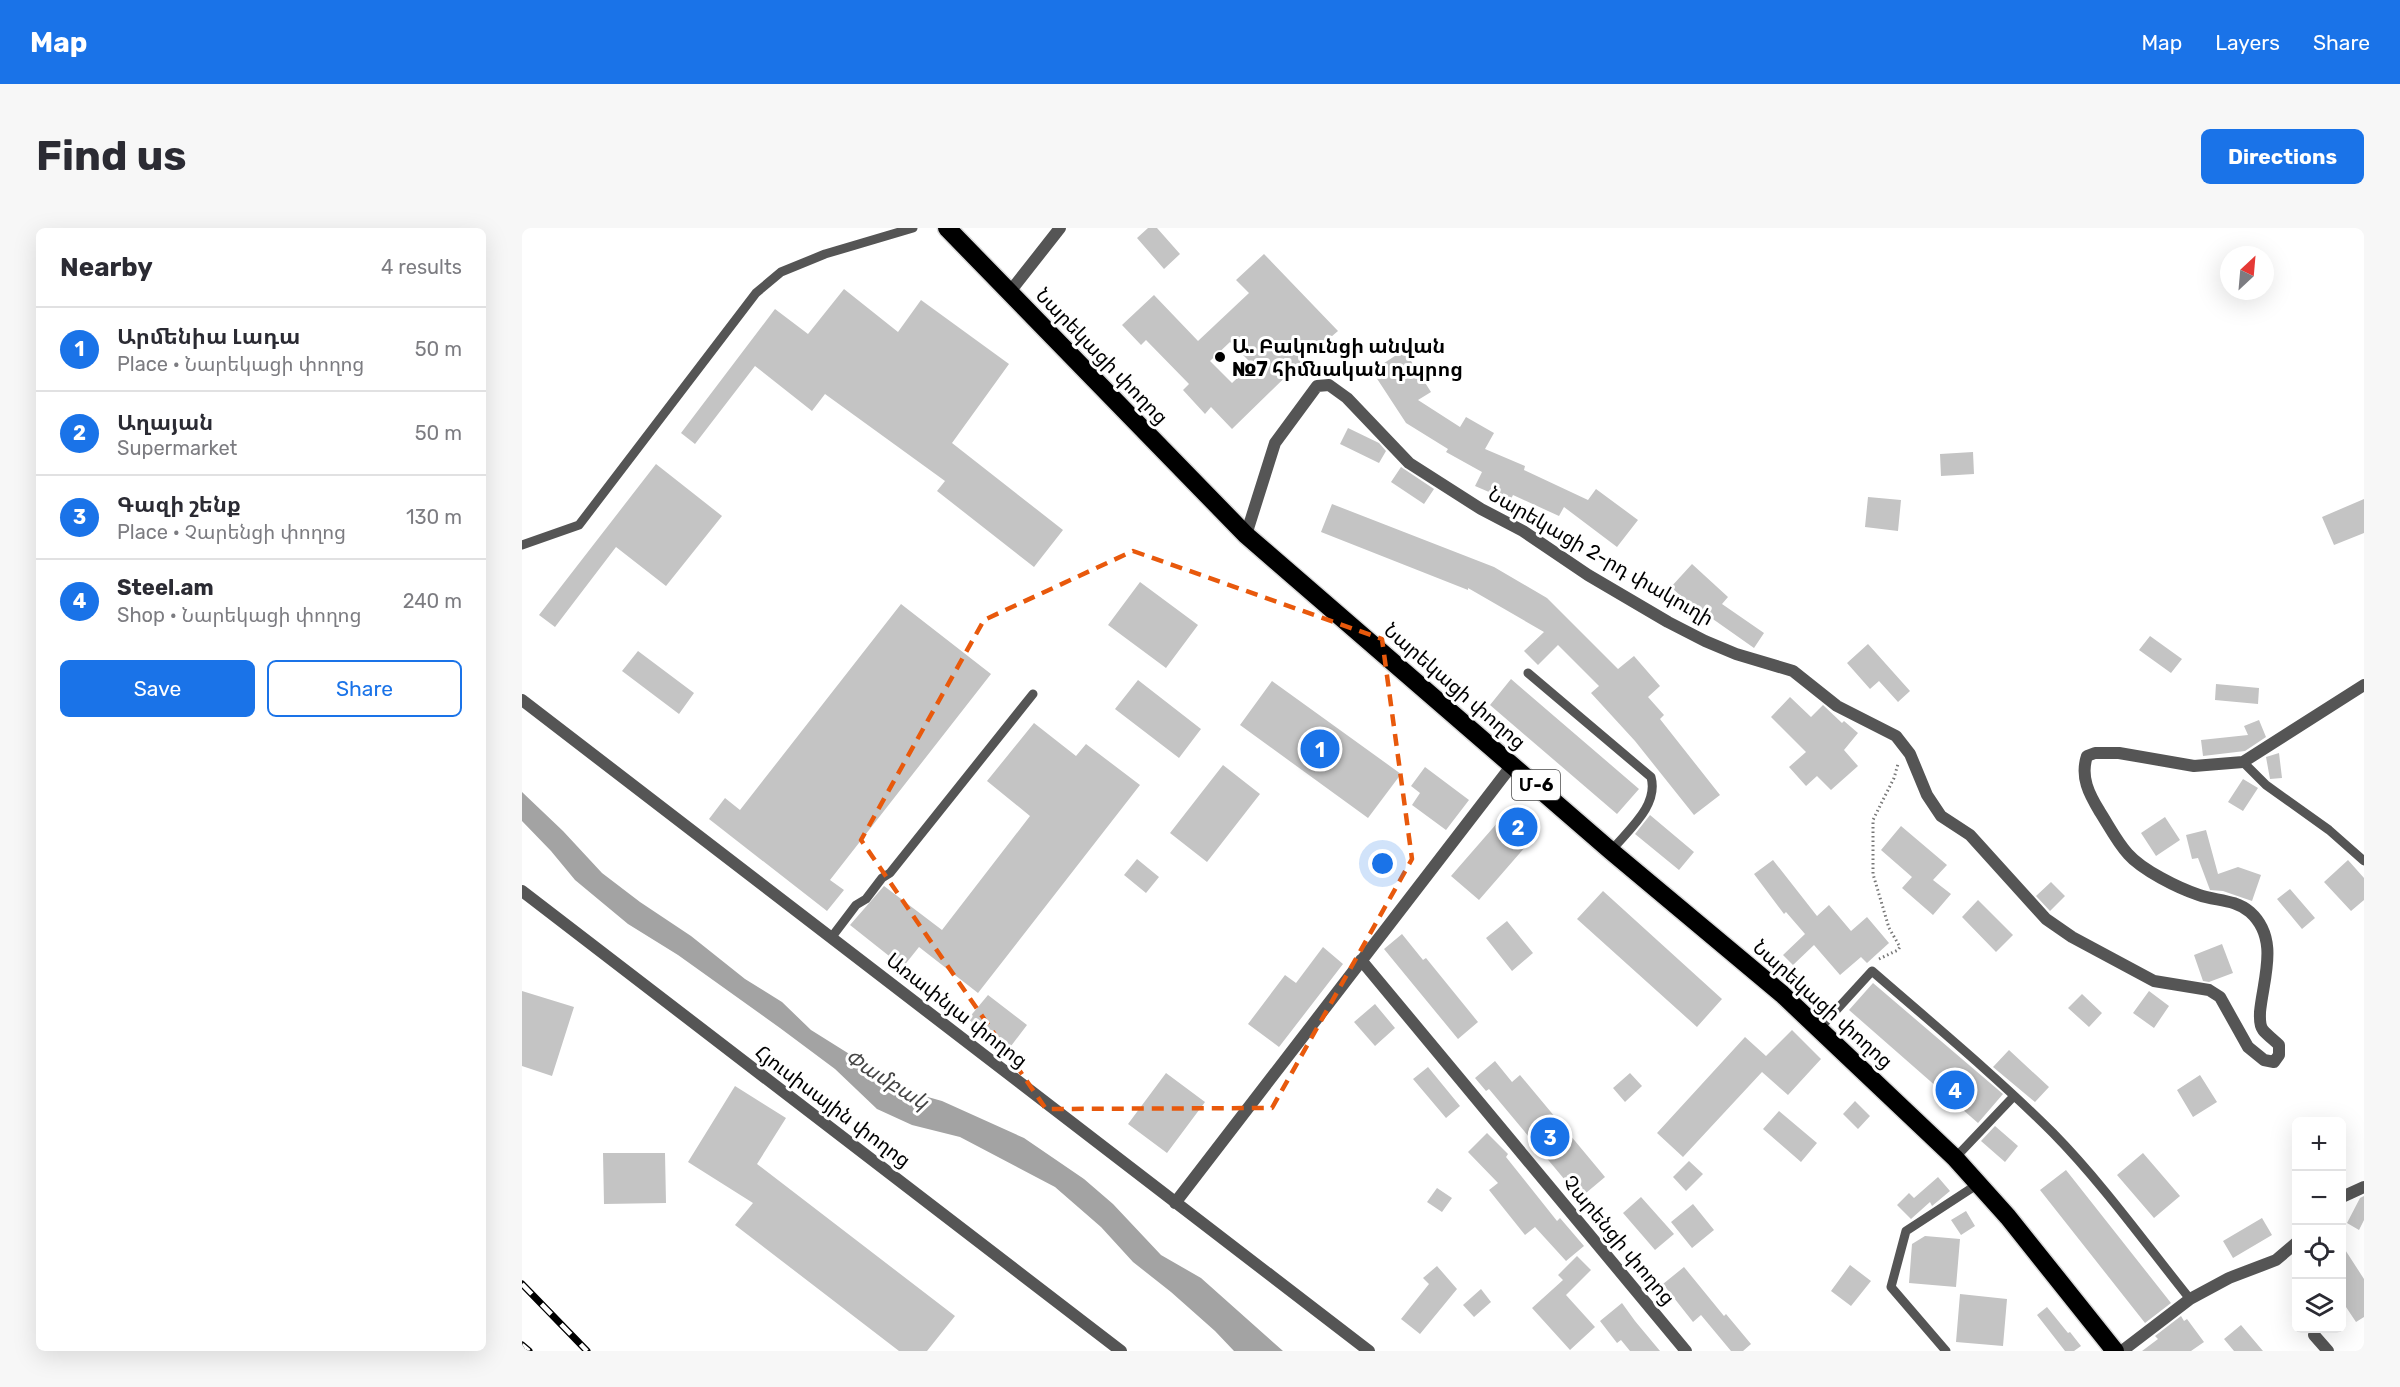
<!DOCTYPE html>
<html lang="en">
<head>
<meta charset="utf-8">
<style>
	:root { --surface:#fff; --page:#f7f7f7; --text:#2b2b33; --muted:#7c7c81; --line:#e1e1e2; --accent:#1a73e8 }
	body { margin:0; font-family:Rubik,"Noto Sans Armenian",sans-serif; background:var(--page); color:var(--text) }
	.controls { position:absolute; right:18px; bottom:18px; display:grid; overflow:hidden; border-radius:9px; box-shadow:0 6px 24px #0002 }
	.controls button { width:54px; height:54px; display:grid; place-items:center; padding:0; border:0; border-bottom:2px solid var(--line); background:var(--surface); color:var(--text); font:30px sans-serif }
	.compass { position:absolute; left:1698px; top:18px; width:54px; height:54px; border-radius:50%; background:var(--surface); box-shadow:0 6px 24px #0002; rotate:26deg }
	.you { position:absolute; left:861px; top:636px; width:21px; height:21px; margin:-15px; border:4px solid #fff; border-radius:50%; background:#1a73e8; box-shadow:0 0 0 9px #1a73e833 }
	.badge { display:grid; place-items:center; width:39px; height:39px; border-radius:50%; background:var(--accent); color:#fff; font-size:20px; font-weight:700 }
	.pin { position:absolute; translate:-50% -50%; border:3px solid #fff; box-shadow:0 2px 6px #0006 }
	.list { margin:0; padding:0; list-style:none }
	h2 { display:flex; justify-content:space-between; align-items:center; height:78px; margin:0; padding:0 24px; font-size:26px }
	h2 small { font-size:20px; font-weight:400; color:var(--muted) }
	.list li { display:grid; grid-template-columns:39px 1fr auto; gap:18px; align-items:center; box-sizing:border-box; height:84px; padding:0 24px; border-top:2px solid var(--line) }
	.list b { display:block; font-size:22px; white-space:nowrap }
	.list p { margin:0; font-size:20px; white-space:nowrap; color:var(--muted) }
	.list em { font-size:20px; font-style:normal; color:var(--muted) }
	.actions { display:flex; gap:12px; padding:18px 24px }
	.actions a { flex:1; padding:14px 0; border:2px solid var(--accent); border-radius:9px; text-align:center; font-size:21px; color:var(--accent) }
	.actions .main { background:var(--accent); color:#fff }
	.icon { flex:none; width:33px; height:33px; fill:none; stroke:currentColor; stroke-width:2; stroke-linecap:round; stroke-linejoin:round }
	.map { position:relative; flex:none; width:1842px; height:1123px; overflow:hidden; border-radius:9px }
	header { display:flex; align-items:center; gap:36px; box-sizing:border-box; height:84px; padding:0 30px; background:var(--accent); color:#fff }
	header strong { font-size:28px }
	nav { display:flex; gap:33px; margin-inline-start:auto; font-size:21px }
	.intro { display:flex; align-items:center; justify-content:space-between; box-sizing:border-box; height:144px; padding:0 36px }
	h1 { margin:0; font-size:42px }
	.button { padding:15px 27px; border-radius:9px; background:var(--accent); color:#fff; font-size:21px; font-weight:700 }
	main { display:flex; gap:36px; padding:0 36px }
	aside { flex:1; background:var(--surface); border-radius:9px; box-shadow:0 6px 24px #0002 }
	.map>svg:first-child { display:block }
	.water { fill:#a3a3a3 }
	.building { fill:#c4c4c4; fill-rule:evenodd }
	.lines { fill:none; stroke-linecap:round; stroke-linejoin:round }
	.highway-casing { stroke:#dbdbdb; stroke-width:21 }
	.path { stroke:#777; stroke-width:3; stroke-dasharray:1.5 3; stroke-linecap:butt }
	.lane { stroke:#555; stroke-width:9 }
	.street { stroke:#555; stroke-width:12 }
	.highway { stroke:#000; stroke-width:18 }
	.rail-casing { stroke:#000; stroke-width:7 }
	.rail { stroke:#fff; stroke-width:4.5; stroke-dasharray:14; stroke-linecap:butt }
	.marked { fill:none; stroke:#e8590c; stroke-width:4.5; stroke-dasharray:12 8; stroke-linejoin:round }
	.poi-dot { fill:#000; stroke:#fff; stroke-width:2 }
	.labels { text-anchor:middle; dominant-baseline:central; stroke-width:6; stroke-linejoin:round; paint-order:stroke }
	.shield { fill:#fff; stroke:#4c4c4c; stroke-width:1.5 }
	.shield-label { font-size:18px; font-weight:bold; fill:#000 }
	.poi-label { font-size:20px; font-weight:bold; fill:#000; stroke:#fff; text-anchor:start }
	.street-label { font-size:20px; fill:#000; stroke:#fff }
	.water-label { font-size:21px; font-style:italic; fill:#444; stroke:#fff }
</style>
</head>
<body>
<header>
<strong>Map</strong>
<nav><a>Map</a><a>Layers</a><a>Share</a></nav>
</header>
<div class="intro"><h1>Find us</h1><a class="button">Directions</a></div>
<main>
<aside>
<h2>Nearby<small>4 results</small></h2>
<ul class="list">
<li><span class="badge">1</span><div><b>Արմենիա Լադա</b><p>Place · Նարեկացի փողոց</p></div><em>50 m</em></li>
<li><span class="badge">2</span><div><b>Աղայան</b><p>Supermarket</p></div><em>50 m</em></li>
<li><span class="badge">3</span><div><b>Գազի շենք</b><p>Place · Չարենցի փողոց</p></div><em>130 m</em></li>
<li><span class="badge">4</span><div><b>Steel.am</b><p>Shop · Նարեկացի փողոց</p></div><em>240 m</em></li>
</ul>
<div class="actions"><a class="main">Save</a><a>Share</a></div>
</aside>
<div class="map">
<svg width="1842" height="1123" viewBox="0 0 1842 1123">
	<rect width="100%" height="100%" fill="#fff"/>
	<path class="water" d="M0 564 41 603 80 645 118 674 169 708 223 751 260 774 289 802 388 864 420 873 502 910 562 951 591 976 639 1027 679 1050 761 1123H712L693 1103 649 1064 611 1034 579 999 533 959 438 909 390 897 355 881 313 841 258 800 156 727 106 696 53 652 29 623 0 593Z"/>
	<path class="building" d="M626 0H635L658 26 642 41 615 10Z
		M742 26 816 103 789 126 788 125 710 201 689 179 683 186 661 162 667 156 624 112 619 117 600 97 632 67 676 113 727 65 714 52ZM708 114 730 136 710 155 688 133Z
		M322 61 376 104 399 72 487 136 430 215 541 302 512 339 415 263 423 253 303 166 290 183 233 138 173 216 159 205 253 81 286 106Z
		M882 122 909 164 896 172 938 199 944 189 972 205 963 221 1003 238 1002 242 1066 272 1074 261 1116 292 1095 319 1042 279 1037 288 991 267 988 273 953 258 960 244 924 224 926 221 884 195 850 143Z
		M826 200 857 215 864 223 857 235 818 216Z
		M1451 224 1452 246 1419 248 1418 226Z
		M134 236 200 288 144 358 94 319 33 399 17 387Z
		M879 239 912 261 902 276 869 254Z
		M1346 269 1379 272 1376 303 1343 299Z
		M1842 271V305L1812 317 1800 289Z
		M810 276 972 339 1025 370 1096 441 1112 428 1138 458 1126 469 1142 487 1138 491 1198 567 1172 587 1113 513 1069 465 1077 458 1036 417 1016 437 1002 423 1022 404 946 360V362L799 304Z
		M1170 336 1206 369 1200 376 1242 405 1232 420 1188 389 1185 392 1149 359Z
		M618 354 676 397 644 440 586 397Z
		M379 376 469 446 308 652 322 662 305 683 187 591 203 570 218 582Z
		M1628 408 1660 431 1649 445 1617 422Z
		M1346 416 1388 463 1376 474 1357 453 1348 461 1325 435Z
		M116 423 172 465 157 486 100 443Z
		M989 451 1117 561 1095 586 968 477Z
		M616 452 679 501 657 530 593 481Z
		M750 453 879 546 846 590 718 497Z
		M1694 456 1737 460 1736 476 1693 472Z
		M1268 469 1289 489 1301 477 1320 495 1322 493 1336 505 1322 522 1336 538 1309 562 1295 548 1284 558 1267 539 1284 524 1249 489Z
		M1737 492 1744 509 1723 523 1681 528 1679 512 1726 507 1722 498Z
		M512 495 554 528 564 516 618 557 456 765 397 719 381 739 328 697 362 658 420 702 508 588 465 553Z
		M1757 525 1760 550 1748 551 1744 529Z
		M701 537 738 566 685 634 648 605Z
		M903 539 947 572 924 602 890 577 898 565 889 558Z
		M1721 551 1736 560 1721 583 1706 574Z
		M990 578 1018 602 957 672 929 648Z
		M1128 587 1172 624 1157 642 1113 606Z
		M1643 589 1658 612 1634 628 1619 605Z
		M1379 598 1425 637 1411 652 1429 666 1411 687 1380 660 1390 649 1359 622Z
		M1684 602 1696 646 1716 639 1739 647 1730 673 1701 663 1688 662 1676 630 1670 631 1664 607Z
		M615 631 637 649 624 665 602 647Z
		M1251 632 1295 688 1307 677 1329 703 1345 689 1367 715 1345 735 1339 729 1318 747 1292 717 1271 737 1261 727 1283 706 1264 684 1262 686 1232 646Z
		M1826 632 1842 650V672L1829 683 1802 654Z
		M1529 654 1543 668 1528 683 1514 668Z
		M1768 661 1793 690 1780 701 1755 671Z
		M1081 663 1200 771 1175 799 1055 691Z
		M1456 672 1491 707 1474 724 1440 689Z
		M985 693 1011 725 990 743 964 710Z
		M880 706 901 732 904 730 956 794 936 811 862 721Z
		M1700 716 1711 745 1687 754 1681 753 1672 727Z
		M801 719 821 736 757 819 726 796 763 747 774 755Z
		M1351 755 1481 866 1456 895 1327 782Z
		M0 763 52 779 30 848 0 838Z
		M1627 763 1647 778 1632 800 1611 785Z
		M1560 766 1580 785 1567 799 1546 780Z
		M466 767 505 797 486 822 446 791Z
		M853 776 873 800 853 818 832 794Z
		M1270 802 1299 831 1266 867 1240 844 1161 929 1135 905 1223 809 1244 828Z
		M1487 822 1527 859 1513 874 1471 839Z
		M973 833 990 854 998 847 1083 949 1058 970 967 861 964 863 953 850Z
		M906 839 938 878 924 890 891 851Z
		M644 845 683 874 645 925 606 896Z
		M1108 845 1120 858 1103 874 1091 860Z
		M1678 847 1695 874 1671 889 1655 862Z
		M213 858 264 890 235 936 433 1088 405 1123H377L213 997 231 975 166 934Z
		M1333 873 1348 888 1336 901 1321 886Z
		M1257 883 1295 915 1279 934 1241 901Z
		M1473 898 1496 918 1483 934 1459 913Z
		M965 905 986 926 984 929 1035 993 1038 990 1062 1018 1044 1033 1013 999 1003 1007 967 962 976 955 946 924Z
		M81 925H143L144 975 82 976Z
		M1621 925 1658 968 1632 990 1595 947Z
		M1167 933 1181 946 1164 963 1151 949Z
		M1544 942 1649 1075 1623 1095 1518 962Z
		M1416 949 1428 963 1410 978 1408 974 1389 991 1375 977 1387 965 1392 970Z
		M915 960 930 970 920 984 905 974Z
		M1842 968V992L1837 1002 1825 995 1838 970Z
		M1119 969 1152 1006 1133 1022 1101 985Z
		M1171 976 1192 1002 1170 1020 1149 994Z
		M1444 983 1453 998 1439 1007 1429 992Z
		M1740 990 1750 1007 1711 1030 1701 1013Z
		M1403 1008 1438 1011 1434 1059 1387 1055 1390 1016Z
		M1820 1017 1842 1051V1089L1834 1094 1820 1073Z
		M1055 1028 1069 1042 1044 1067 1073 1099 1048 1122 1010 1080 1041 1052 1036 1047Z
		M1328 1037 1349 1053 1329 1078 1309 1063Z
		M915 1038 935 1061 898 1106 879 1091 907 1056 901 1050Z
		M1162 1039 1202 1088 1204 1086 1229 1116 1221 1123H1209L1179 1087 1171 1094 1141 1056Z
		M959 1061 969 1074 952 1089 941 1077Z
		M1438 1066 1485 1071 1481 1118 1434 1114Z
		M1100 1075 1113 1093 1138 1123H1108L1099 1112 1095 1115 1078 1093Z
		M1525 1079 1546 1105 1548 1104 1559 1118 1552 1123H1543L1515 1087Z
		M1659 1088 1662 1093 1665 1091 1682 1114 1669 1123H1620L1636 1111 1633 1108Z
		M1719 1097 1741 1123H1712L1702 1111Z"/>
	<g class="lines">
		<defs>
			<path id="highway" d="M425 0 724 307 1089 623 1260 766 1433 930 1486 989 1593 1123"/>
		</defs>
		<use href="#highway" class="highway-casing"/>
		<path class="path" d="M1357 731 1376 722 1378 719 1367 700 1351 646V592L1372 550 1376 536"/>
		<path class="lane" d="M0 317 57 297 234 65 259 44 303 26 391 0
			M1006 445 1129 549C1137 578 1106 602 1089 623
			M1721 534 1744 557 1807 602 1842 633
			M309 710 334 677 344 671 360 650 368 645 511 466
			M1297 801 1350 743C1411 796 1474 848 1531 905 1581 956 1623 1015 1668 1071
			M1433 930 1492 868
			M1424 1123 1369 1059 1384 1003 1456 956"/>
		<path class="street" d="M487 65 538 0
			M724 307 753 215 795 158 807 157 825 170 887 235 959 281 1001 303 1066 347 1146 394 1183 413 1214 426 1271 443 1315 478 1374 508 1388 526 1405 567 1419 588 1448 607 1524 691 1550 709 1632 753 1687 762 1698 769 1726 819 1742 832 1752 834 1757 827V817C1752 812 1745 807 1741 802 1737 797 1738 789 1738 784 1741 751 1758 711 1728 684 1713 671 1694 673 1677 667 1656 660 1620 642 1606 626 1595 614 1587 598 1578 584 1567 566 1558 549 1565 528L1573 525H1597L1672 538 1721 534 1842 457
			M0 472 847 1123
			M0 663 599 1123
			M839 732 1164 1123
			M1820 969 1842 959
			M653 975 990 537
			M1792 1107 1806 1123
			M1600 1123 1668 1071 1707 1050 1754 1032 1774 1015"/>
		<use href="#highway" class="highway"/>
		<defs>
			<path id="rail" d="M0 1056 65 1123
				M0 1117 7 1123"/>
		</defs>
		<use href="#rail" class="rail-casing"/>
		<use href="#rail" class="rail"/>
	</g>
	<path class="marked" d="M611 323 860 411 890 631 750 880 524 881 339 612 462 392Z"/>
	<circle class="poi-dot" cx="698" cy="129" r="6"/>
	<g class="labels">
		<rect class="shield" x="990" y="542" width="48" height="30" rx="4.5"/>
		<g class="shield-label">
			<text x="1014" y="557">Մ-6</text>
		</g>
		<g class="poi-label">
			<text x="710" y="118">Ա. Բակունցի անվան<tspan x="710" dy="23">№7 հիմնական դպրոց</tspan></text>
		</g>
		<g class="street-label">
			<text transform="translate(580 128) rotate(46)">Նարեկացի փողոց</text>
			<text transform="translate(1079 328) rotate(30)">Նարեկացի 2-րդ փակուղի</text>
			<text transform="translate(933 458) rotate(41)">Նարեկացի փողոց</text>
			<text transform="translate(1301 776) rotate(42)">Նարեկացի փողոց</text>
			<text transform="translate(435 782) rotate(38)">Առափնյա փողոց</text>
			<text transform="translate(311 878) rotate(37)">Հյուսիսային փողոց</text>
			<text transform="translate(1097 1012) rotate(50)">Չարենցի փողոց</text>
		</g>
		<g class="water-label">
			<text transform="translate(365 851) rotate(32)">Փամբակ</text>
		</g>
	</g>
</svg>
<div class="controls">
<button>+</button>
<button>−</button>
<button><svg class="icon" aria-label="locate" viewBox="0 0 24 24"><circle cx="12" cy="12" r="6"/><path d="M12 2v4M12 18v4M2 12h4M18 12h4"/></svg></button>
<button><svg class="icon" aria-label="layers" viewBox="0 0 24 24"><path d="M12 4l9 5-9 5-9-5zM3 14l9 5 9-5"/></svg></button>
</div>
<svg class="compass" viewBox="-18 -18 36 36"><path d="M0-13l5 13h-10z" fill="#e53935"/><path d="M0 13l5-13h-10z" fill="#7c7c81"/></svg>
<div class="you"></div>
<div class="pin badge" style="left:798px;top:521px">1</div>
<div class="pin badge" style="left:996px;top:599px">2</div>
<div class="pin badge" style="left:1028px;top:909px">3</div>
<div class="pin badge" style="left:1433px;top:862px">4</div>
</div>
</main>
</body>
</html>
